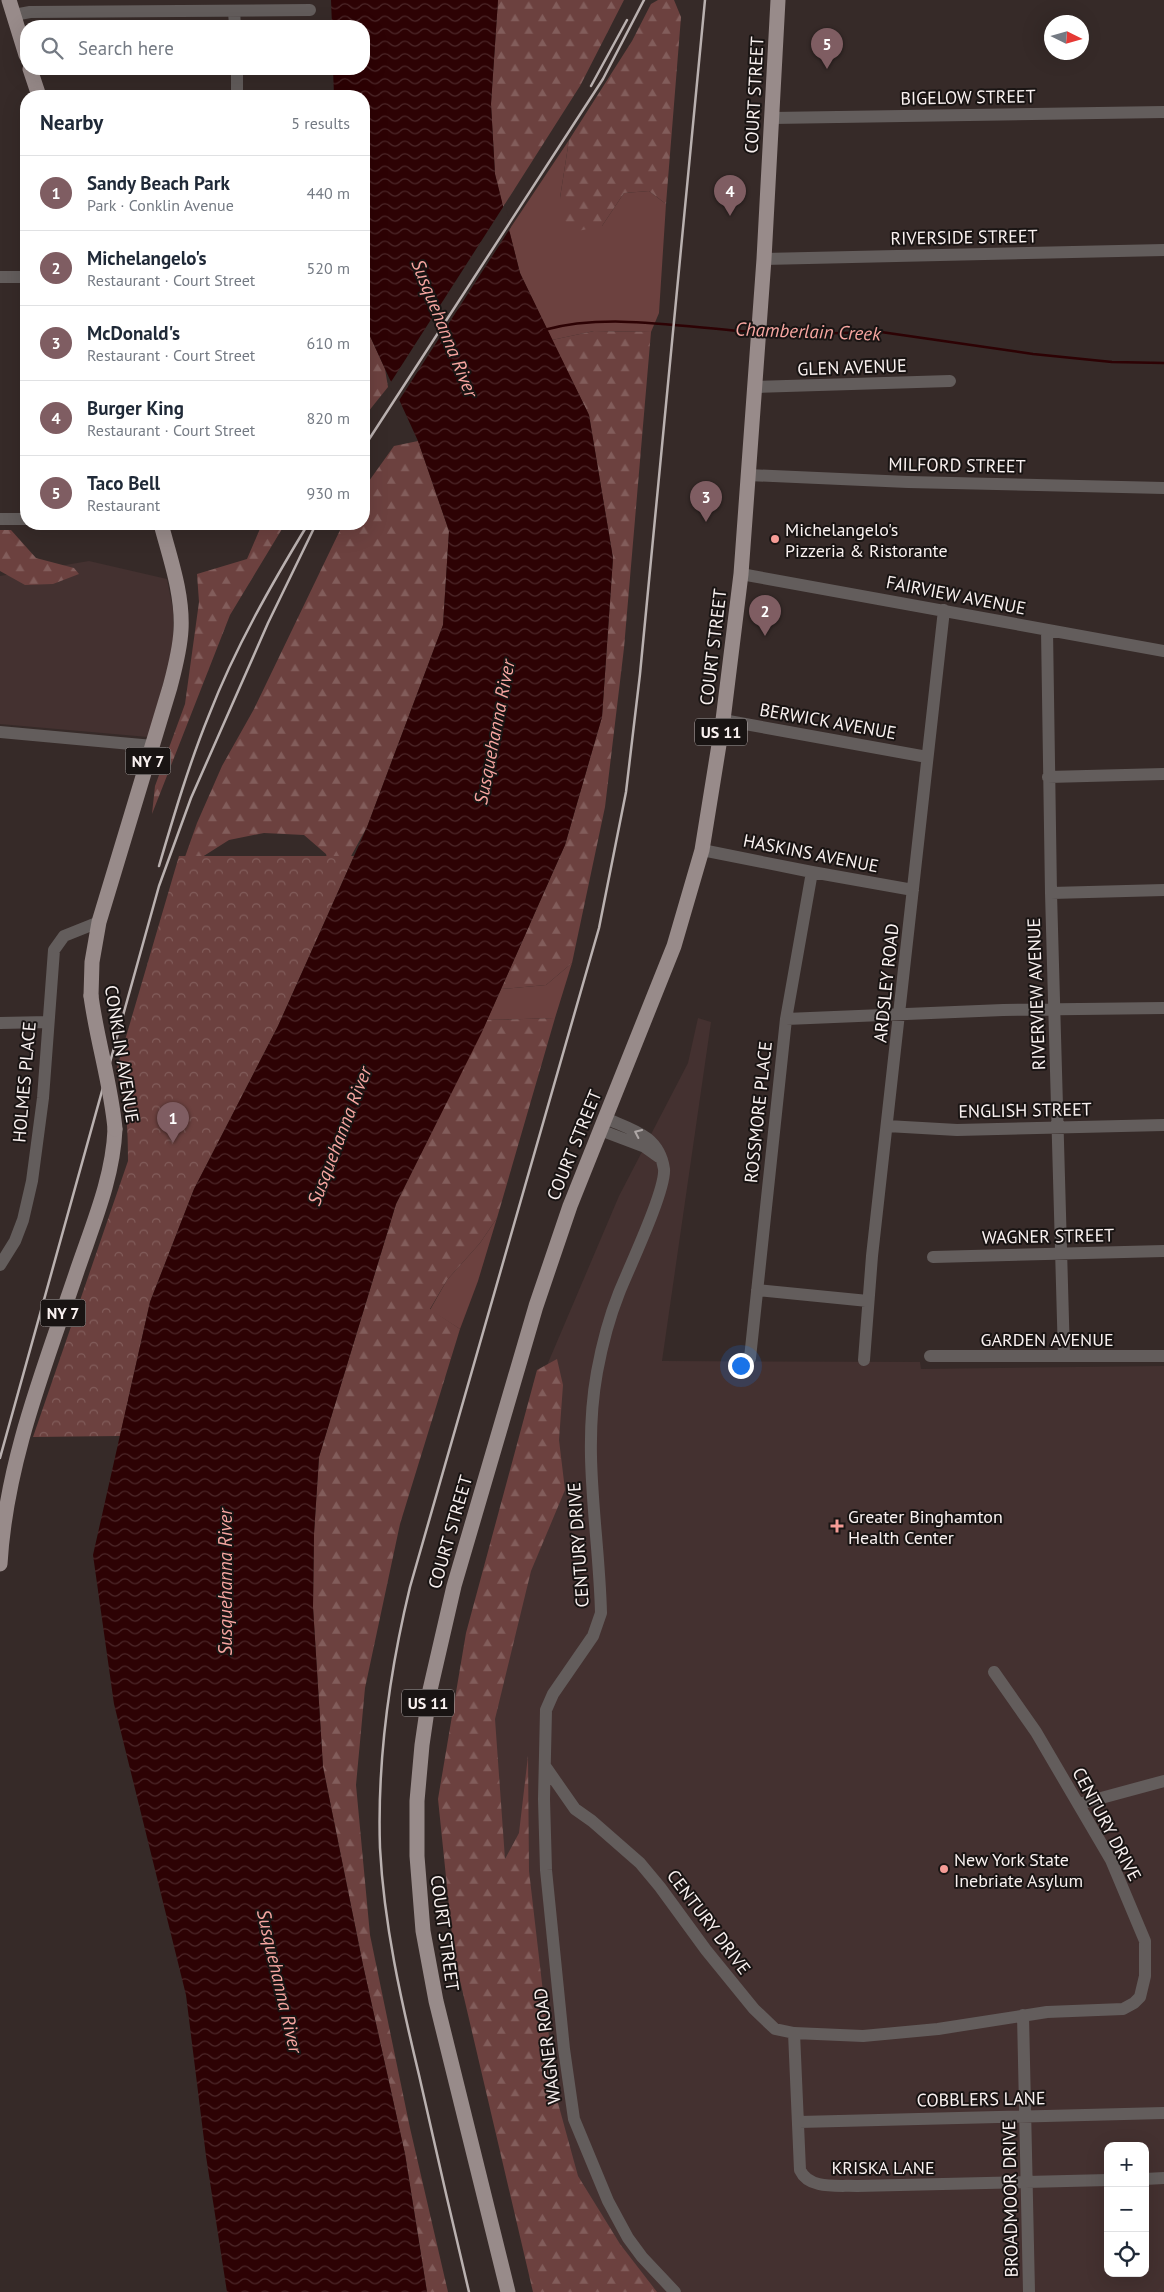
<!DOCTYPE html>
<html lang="en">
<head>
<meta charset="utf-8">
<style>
	:root { --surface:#fff; --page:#f6f6f7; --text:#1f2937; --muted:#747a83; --line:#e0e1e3; --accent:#7f5d62 }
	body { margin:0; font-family:"PT Sans",sans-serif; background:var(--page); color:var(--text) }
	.controls { position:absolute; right:15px; bottom:15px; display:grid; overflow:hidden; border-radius:10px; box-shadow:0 5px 20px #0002 }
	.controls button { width:45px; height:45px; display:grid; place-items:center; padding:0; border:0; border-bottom:1px solid var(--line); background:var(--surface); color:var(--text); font:25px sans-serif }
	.compass { position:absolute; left:1044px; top:15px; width:45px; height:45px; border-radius:50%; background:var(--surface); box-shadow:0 5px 20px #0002; rotate:95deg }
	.you { position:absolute; left:740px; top:1365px; width:18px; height:18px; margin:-12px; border:4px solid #fff; border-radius:50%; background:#1a73e8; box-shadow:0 0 0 8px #1a73e833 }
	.badge { display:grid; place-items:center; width:32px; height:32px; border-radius:50%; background:var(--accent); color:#fff; font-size:16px; font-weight:700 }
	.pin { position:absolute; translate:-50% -41px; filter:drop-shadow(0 1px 2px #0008) }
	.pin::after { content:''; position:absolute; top:26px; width:18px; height:15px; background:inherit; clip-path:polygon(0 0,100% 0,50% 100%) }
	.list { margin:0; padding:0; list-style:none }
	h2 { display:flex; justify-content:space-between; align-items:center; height:65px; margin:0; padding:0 20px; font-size:21px }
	h2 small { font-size:16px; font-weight:400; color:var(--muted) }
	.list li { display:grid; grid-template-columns:32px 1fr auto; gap:15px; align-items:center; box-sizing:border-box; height:75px; padding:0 20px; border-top:1px solid var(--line) }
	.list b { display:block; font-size:19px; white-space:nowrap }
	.list p { margin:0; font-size:16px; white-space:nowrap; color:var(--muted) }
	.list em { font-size:16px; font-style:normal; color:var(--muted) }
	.icon { flex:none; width:28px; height:28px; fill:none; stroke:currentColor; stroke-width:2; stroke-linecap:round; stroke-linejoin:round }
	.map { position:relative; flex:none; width:1164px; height:2292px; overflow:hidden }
	.search { position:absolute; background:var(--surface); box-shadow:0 5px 20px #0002; left:20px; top:20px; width:350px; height:55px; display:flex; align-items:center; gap:12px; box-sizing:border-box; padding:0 18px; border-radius:20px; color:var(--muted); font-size:19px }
	.panel { position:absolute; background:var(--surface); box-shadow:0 5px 20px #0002; left:20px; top:90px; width:350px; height:440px; border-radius:20px }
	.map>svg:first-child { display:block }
	.built { fill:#443130; fill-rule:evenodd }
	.grass { fill:#6c413f }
	.forest { fill:url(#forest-firs) }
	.park { fill:url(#park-crowns) }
	.water { fill:url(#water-waves) }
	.pier { fill:#362a28 }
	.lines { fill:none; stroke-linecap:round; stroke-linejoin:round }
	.stream { stroke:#2d0204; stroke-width:2.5 }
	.minor { stroke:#635d5c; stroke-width:12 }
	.major { stroke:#988b8a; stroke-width:15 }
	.rail { stroke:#bab1b0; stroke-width:2.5 }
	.major-bridge { stroke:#988b8a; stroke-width:15 }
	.oneway { stroke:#aea7a6 }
	.poi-dot { fill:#f59c96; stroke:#191413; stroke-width:2 }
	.labels { text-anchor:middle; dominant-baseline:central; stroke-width:4; stroke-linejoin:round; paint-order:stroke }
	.shield { fill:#191413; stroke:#b6afae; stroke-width:1 }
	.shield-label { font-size:16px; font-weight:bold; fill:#f9f1f0 }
	.street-label { font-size:18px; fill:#f9f1f0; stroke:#191413 }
	.poi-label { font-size:18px; fill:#f9f1f0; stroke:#191413; text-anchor:start }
	.water-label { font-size:19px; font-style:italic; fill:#f7a6a1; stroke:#191413 }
</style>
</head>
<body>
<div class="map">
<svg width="1164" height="2292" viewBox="0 0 1164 2292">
	<defs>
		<pattern id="forest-firs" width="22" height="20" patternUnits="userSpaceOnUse" patternTransform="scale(1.25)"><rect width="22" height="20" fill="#6c413f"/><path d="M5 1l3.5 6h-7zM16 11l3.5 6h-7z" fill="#825d5b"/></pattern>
		<pattern id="park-crowns" width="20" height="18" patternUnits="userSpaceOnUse" patternTransform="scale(1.25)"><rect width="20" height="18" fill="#6c413f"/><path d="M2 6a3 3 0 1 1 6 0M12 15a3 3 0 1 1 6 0" fill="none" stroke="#825d5b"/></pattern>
		<pattern id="water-waves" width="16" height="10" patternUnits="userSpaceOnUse" patternTransform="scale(1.25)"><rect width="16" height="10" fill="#2d0204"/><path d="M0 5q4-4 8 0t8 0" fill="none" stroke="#4c2729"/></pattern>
	</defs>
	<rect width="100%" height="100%" fill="#362a28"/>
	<path class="built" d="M89 561 167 579 173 610V639L168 667 148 737 0 724V576Z
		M698 1018 711 1022 662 1361 920 1362 921 1369 1164 1366V2292H568L472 1682 548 1363 619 1196 688 1063ZM1108 2146H1145V2273H1108Z"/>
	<path class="grass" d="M569 140 560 198 602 226 624 193 649 191 666 204 659 313 651 332 594 331 552 340 520 273 509 230Z
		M572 963 555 1018 487 1020 501 989 546 985Z
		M497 1218 478 1281 460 1329 430 1310 447 1280 480 1243Z"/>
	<path class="forest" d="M498 0H624L580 86 503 207 495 174 491 104Z
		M658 0H674L681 17 666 204 649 191 624 193 602 226 568 233 560 198 569 140 632 41 651 4Z
		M364 323 385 369 388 387 364 417Z
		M594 331 651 332 624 648 605 807 572 963 546 985 501 989 565 845 602 717 613 558 589 415 552 340Z
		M418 441 449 531 443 625 367 827 321 911 331 874 326 854 304 835 264 833 229 840 180 871 197 823 222 766 254 709 343 524H364V488L394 446Z
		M262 524H285L230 615 152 814 155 786 185 704 199 602 197 574 247 559Z
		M0 530H11L36 558 74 568 79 574 53 584 25 585 0 571Z
		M555 1018 497 1218 480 1243 447 1280 430 1309 460 1329 400 1524 365 1688 356 1785 370 1935 410 2128 448 2292H427L405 2154 363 1965 323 1767 313 1607 314 1534 319 1457 396 1204 487 1020Z
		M557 1359 563 1385 559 1440 565 1490 531 1571 495 1719 505 1859 519 1833 528 1756 529 1871 543 1992 558 2103 578 2176 620 2244 657 2292H533L454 1955 438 1799 466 1633 537 1370Z"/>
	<path class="park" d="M179 856H354L278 1026 194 1189 150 1302 120 1436 33 1437 128 1161C128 1130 127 1101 116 1071Z"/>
	<path class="water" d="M331 0H498L491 104 495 174 520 273 589 415 613 558 602 717 565 845 482 1032 396 1204 319 1457 314 1534 313 1607 323 1767 363 1965 405 2154 427 2292H227L206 2156 186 1995 114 1704 93 1555 150 1302 194 1189 278 1026 367 827 443 625 449 531 418 441 364 323V96H334L333 69H364V26H332Z"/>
	<path class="pier" d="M505 204 511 227 398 402 389 385Z"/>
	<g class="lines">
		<path class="stream" d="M544 330C609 312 687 328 755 332
			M765 332 801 334 881 332 1033 354 1112 362 1164 363"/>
		<path class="minor" d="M234 11 235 26
			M14 15 30 12 310 10
			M237 69V96
			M772 118 1164 112
			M764 259 1164 250
			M0 277H26
			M755 387 950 381
			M748 475 908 482 1164 488
			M0 519H26
			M741 574 1164 651
			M1047 630 1051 893 1064 1356
			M723 720 927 757
			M0 732 153 746
			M1048 777 1164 774
			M702 850 812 872 913 890
			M1051 893 1164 890
			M786 1019 1003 1010 1164 1008
			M0 1023 48 1022
			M605 1118C632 1130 659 1135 664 1169 666 1190 629 1268 619 1293 609 1318 602 1345 597 1372 582 1455 599 1531 601 1613L593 1636 553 1694 546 1710 544 1799 546 1870 564 2049 574 2119 608 2201 628 2238 642 2257 675 2292
			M887 1126 957 1130 1164 1125
			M600 1130 645 1147 659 1157
			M933 1257 1164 1251
			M0 1265 15 1241 23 1220 32 1181 43 1098 54 950 64 936 99 922
			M757 1290 868 1301
			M930 1356H1164
			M750 1358 786 1019 812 872
			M864 1360 872 1256 944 610
			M545 1766 575 1809 592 1821 640 1863 660 1887 706 1950 754 2009 775 2029 794 2033 863 2036 938 2029 1047 2012 1123 2009 1134 2003 1140 1997 1145 1976V1941L1111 1860 1036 1732 994 1672
			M1079 1804 1164 1781
			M1023 2015 1029 2292
			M794 2033 800 2170C809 2190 838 2185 857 2186L1108 2180
			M799 2122 1164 2113
			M1145 2179 1164 2178"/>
		<path class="major" d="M9 0 26 55
			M30 69 39 96
			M91 996 92 962 99 922 170 687C175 668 180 650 181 630 183 594 170 558 161 524
			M0 1564C6 1462 45 1366 77 1271 93 1224 113 1178 115 1129
			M508 2292 436 2001 423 1931 417 1856V1801L422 1745 430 1690 454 1586 536 1306 570 1206 674 946 702 850 723 720 741 574 764 259 778 0"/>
		<path class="rail" d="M591 86 627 20
			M364 447 603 79 644 0
			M159 866C174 815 189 764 209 715 235 648 271 585 308 524
			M0 1458 159 886 191 798 268 623 316 524
			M469 2292C452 2220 435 2147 419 2075 401 2000 384 1925 380 1848 377 1759 389 1674 410 1587L599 928 626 792 640 674 705 0"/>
		<path class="major-bridge" d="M91 996C97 1041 111 1084 115 1129"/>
	</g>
	<defs><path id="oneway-chevron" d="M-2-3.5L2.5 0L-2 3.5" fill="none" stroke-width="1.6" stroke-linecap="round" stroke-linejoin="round" transform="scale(1.25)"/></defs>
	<use class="oneway" href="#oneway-chevron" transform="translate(638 1133) rotate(-155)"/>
	<g class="poi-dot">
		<circle cx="775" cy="539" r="5"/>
		<path d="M834.5 1518.5h5v5h5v5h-5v5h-5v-5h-5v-5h5z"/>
		<circle cx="944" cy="1869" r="5"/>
	</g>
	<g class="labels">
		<g class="shield">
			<rect x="695" y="718.5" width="52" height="27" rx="4"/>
			<rect x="125.5" y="747.5" width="45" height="27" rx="4"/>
			<rect x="40.5" y="1299.5" width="45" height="27" rx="4"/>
			<rect x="402" y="1689.5" width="52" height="27" rx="4"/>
		</g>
		<g class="shield-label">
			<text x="721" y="732">US 11</text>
			<text x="148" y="761">NY 7</text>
			<text x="63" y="1313">NY 7</text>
			<text x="428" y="1703">US 11</text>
		</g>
		<g class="street-label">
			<text transform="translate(754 95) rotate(-87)">COURT STREET</text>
			<text transform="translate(968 97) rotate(-1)">BIGELOW STREET</text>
			<text transform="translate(964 237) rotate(-1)">RIVERSIDE STREET</text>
			<text transform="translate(852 367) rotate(-2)">GLEN AVENUE</text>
			<text transform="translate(957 465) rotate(1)">MILFORD STREET</text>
			<text transform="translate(956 595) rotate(11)">FAIRVIEW AVENUE</text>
			<text transform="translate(713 647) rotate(-83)">COURT STREET</text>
			<text transform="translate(828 721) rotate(10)">BERWICK AVENUE</text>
			<text transform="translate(811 853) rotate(11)">HASKINS AVENUE</text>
			<text transform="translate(886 983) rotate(-84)">ARDSLEY ROAD</text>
			<text transform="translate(1036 994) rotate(-92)">RIVERVIEW AVENUE</text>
			<text transform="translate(122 1054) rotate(81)">CONKLIN AVENUE</text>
			<text transform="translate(24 1082) rotate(-85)">HOLMES PLACE</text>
			<text transform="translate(1025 1110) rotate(-1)">ENGLISH STREET</text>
			<text transform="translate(758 1112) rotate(-84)">ROSSMORE PLACE</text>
			<text transform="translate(574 1145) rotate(-68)">COURT STREET</text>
			<text transform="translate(1048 1236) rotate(-1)">WAGNER STREET</text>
			<text x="1047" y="1339">GARDEN AVENUE</text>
			<text transform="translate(450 1532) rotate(-74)">COURT STREET</text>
			<text transform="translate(578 1545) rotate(-94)">CENTURY DRIVE</text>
			<text transform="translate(1107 1824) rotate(62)">CENTURY DRIVE</text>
			<text transform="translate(709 1922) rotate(53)">CENTURY DRIVE</text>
			<text transform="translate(445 1933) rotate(82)">COURT STREET</text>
			<text transform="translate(547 2046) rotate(-97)">WAGNER ROAD</text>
			<text transform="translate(981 2099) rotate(-1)">COBBLERS LANE</text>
			<text x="883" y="2167">KRISKA LANE</text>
			<text transform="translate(1010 2199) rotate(-91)">BROADMOOR DRIVE</text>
		</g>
		<g class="poi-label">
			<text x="785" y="529">Michelangelo's<tspan x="785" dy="21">Pizzeria &amp; Ristorante</tspan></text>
			<text x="848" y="1516">Greater Binghamton<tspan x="848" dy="21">Health Center</tspan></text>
			<text x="954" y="1859">New York State<tspan x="954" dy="21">Inebriate Asylum</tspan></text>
		</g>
		<g class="water-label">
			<text transform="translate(445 328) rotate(68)">Susquehanna River</text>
			<text transform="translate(808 331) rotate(2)">Chamberlain Creek</text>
			<text transform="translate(494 732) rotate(-79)">Susquehanna River</text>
			<text transform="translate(339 1136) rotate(-69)">Susquehanna River</text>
			<text transform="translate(225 1582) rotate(-90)">Susquehanna River</text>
			<text transform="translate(280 1981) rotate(77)">Susquehanna River</text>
		</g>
	</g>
</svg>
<div class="controls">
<button>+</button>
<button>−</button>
<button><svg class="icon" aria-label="locate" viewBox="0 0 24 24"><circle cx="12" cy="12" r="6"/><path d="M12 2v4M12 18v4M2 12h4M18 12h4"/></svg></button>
</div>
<svg class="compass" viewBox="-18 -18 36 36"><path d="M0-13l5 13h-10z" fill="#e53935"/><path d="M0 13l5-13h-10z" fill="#747a83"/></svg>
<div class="you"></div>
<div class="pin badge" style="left:173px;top:1143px">1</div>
<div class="pin badge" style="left:765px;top:636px">2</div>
<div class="pin badge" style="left:706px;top:522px">3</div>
<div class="pin badge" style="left:730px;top:216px">4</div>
<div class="pin badge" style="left:827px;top:69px">5</div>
<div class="search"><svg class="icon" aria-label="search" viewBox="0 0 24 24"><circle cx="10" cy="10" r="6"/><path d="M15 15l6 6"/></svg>Search here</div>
<section class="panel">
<h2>Nearby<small>5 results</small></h2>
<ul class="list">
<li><span class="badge">1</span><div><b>Sandy Beach Park</b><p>Park · Conklin Avenue</p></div><em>440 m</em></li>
<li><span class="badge">2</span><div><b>Michelangelo's</b><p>Restaurant · Court Street</p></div><em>520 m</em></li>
<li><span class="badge">3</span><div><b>McDonald's</b><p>Restaurant · Court Street</p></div><em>610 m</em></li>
<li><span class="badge">4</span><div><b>Burger King</b><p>Restaurant · Court Street</p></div><em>820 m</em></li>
<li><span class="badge">5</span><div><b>Taco Bell</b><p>Restaurant</p></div><em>930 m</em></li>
</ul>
</section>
</div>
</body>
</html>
